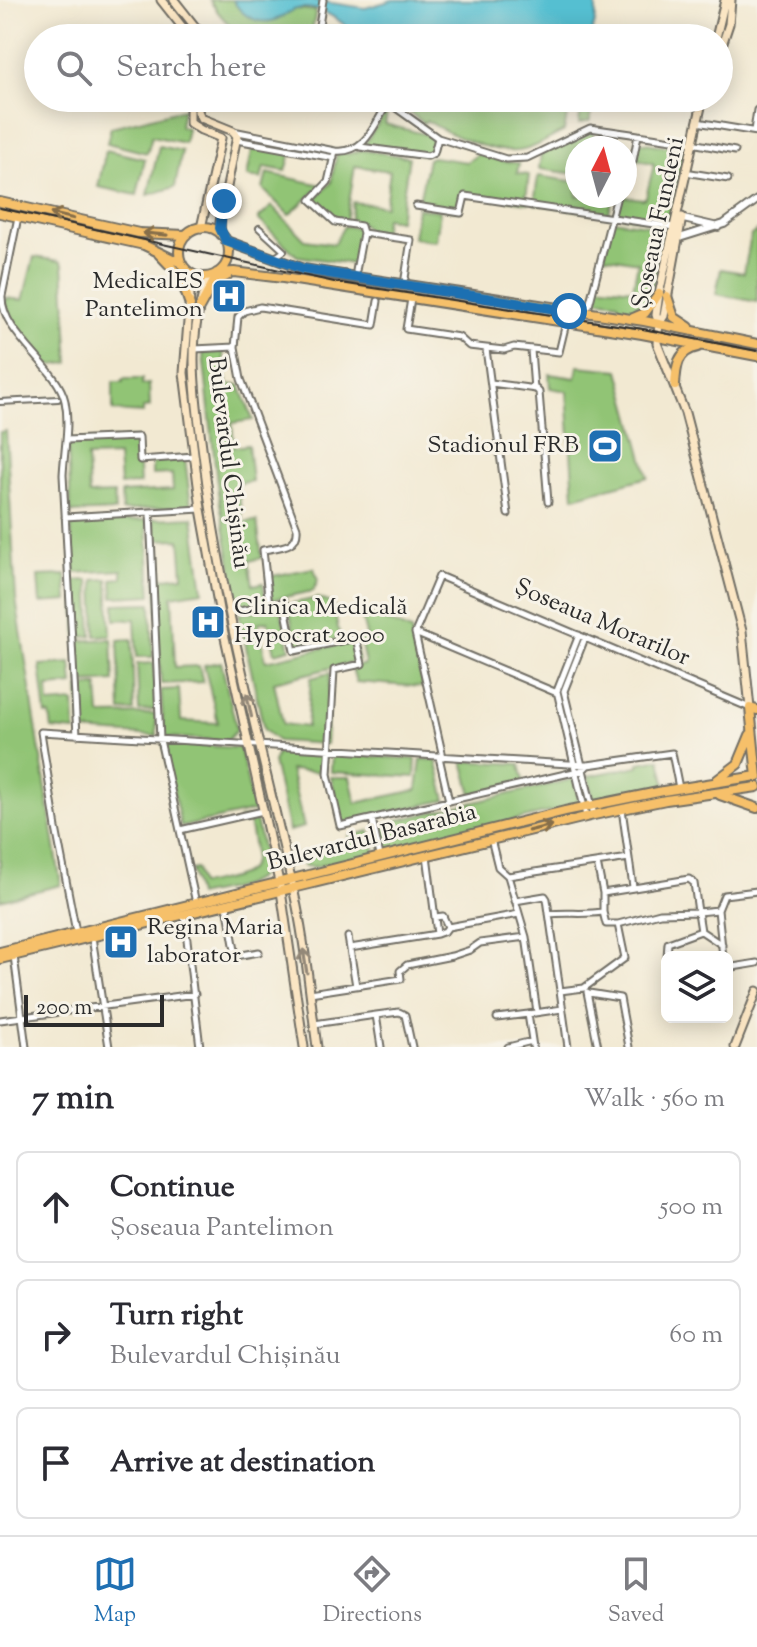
<!DOCTYPE html>
<html lang="en">
<head>
<meta charset="utf-8">
<style>
	:root { --surface:#fff; --page:#f2f2f3; --text:#2b2b33; --muted:#7c7c81; --line:#e1e1e2; --accent:#1f6fb2 }
	body { margin:0; font-family:"Sorts Mill Goudy",serif; background:var(--page); color:var(--text) }
	.controls { position:absolute; right:24px; bottom:24px; display:grid; overflow:hidden; border-radius:12px; box-shadow:0 4px 20px #0003 }
	.controls button { width:72px; height:72px; display:grid; place-items:center; padding:0; border:0; border-bottom:2px solid var(--line); background:var(--surface); color:var(--text); font:40px sans-serif }
	.compass { position:absolute; left:565px; top:136px; width:72px; height:72px; border-radius:50%; background:var(--surface); box-shadow:0 4px 20px #0003; rotate:6deg }
	.scale { position:absolute; left:24px; bottom:20px; width:140px; box-sizing:border-box; padding-left:8px; border:4px solid #2b2b2b; border-top:0; font-size:22px; line-height:28px; white-space:nowrap; color:#2b2b2b; -webkit-text-stroke:6px #f7f3e8; paint-order:stroke }
	.stop { position:absolute; width:24px; height:24px; margin:-18px; border:6px solid #1f6fb2; border-radius:50%; background:#fff }
	.stop.end { background:#1f6fb2; border-color:#fff; box-shadow:0 2px 8px #0008 }
	.list { margin:0; padding:0; list-style:none }
	h2 { display:flex; justify-content:space-between; align-items:center; height:104px; margin:0; padding:0 32px; font-size:34px }
	h2 small { font-size:26px; font-weight:400; color:var(--muted) }
	.list li { display:grid; grid-template-columns:52px 1fr auto; gap:24px; align-items:center; box-sizing:border-box; height:112px; margin:0 16px 16px; padding:0 16px; border:2px solid var(--line); border-radius:12px }
	.list b { display:block; font-size:30px; white-space:nowrap }
	.list p { margin:0; font-size:26px; white-space:nowrap; color:var(--muted) }
	.list em { font-size:26px; font-style:normal; color:var(--muted) }
	.icon { flex:none; width:44px; height:44px; fill:none; stroke:currentColor; stroke-width:2; stroke-linecap:round; stroke-linejoin:round }
	.map { position:relative; flex:none; width:757px; height:1047px; overflow:hidden }
	.search { position:absolute; background:var(--surface); box-shadow:0 4px 20px #0003; left:24px; right:24px; top:24px; height:88px; display:flex; align-items:center; gap:20px; box-sizing:border-box; padding:0 28px; border-radius:44px; color:var(--muted); font-size:30px }
	.sheet { height:488px; background:var(--surface) }
	nav { display:flex; justify-content:space-around; align-items:center; box-sizing:border-box; height:112px; border-top:2px solid var(--line); background:var(--surface); font-size:22px; color:var(--muted) }
	nav a { display:grid; justify-items:center; gap:4px }
	nav .on { color:var(--accent) }
	.map>svg:first-child { display:block }
	.green { fill:#91c475; stroke:#5e7850; stroke-width:2 }
	.water { fill:#55bfd1; stroke:#40757e; stroke-width:2 }
	.lines { fill:none; stroke-linecap:round; stroke-linejoin:round }
	.pedestrian-casing { stroke:#716e65; stroke-width:8 }
	.minor-casing { stroke:#716e65; stroke-width:9 }
	.tertiary-casing { stroke:#716e65; stroke-width:10 }
	.secondary-casing { stroke:#716e65; stroke-width:11 }
	.primary-casing { stroke:#716e65; stroke-width:12 }
	.pedestrian { stroke:#fff; stroke-width:4 }
	.minor { stroke:#fff; stroke-width:5 }
	.tertiary { stroke:#fff; stroke-width:6 }
	.secondary { stroke:#fbe6c4; stroke-width:7 }
	.primary { stroke:#f6c06b; stroke-width:8 }
	.tram { stroke:#2b2b2b; stroke-width:2 }
	.oneway { stroke:#866e48 }
	.oneway2 { stroke:#938878 }
	.route { stroke:#1f6fb2; stroke-width:10 }
	.labels { text-anchor:middle; dominant-baseline:central; stroke-width:6; stroke-linejoin:round; paint-order:stroke }
	.street-label { font-size:24px; fill:#2b2b2b; stroke:#f7f3e8 }
	.poi-label { font-size:24px; fill:#2b2b2b; stroke:#f7f3e8; text-anchor:end }
</style>
</head>
<body>
<div class="map">
<svg width="757" height="1047" viewBox="0 0 757 1047">
	<rect width="100%" height="100%" fill="#f7f3e8"/>
	<filter id="ink" filterUnits="userSpaceOnUse"><feTurbulence type="fractalNoise" baseFrequency=".0125" numOctaves="2"/><feDisplacementMap in="SourceGraphic" scale="16" xChannelSelector="R" yChannelSelector="G"/><feConvolveMatrix kernelMatrix="1 2 1 2 8 2 1 2 1" color-interpolation-filters="sRGB"/></filter>
	<filter id="wash" filterUnits="userSpaceOnUse"><feTurbulence type="fractalNoise" baseFrequency=".006" numOctaves="4" result="noise"/><feDisplacementMap in="SourceGraphic" scale="32" xChannelSelector="R" yChannelSelector="G"/><feGaussianBlur stdDeviation="1.8" result="paint"/><feColorMatrix in="noise" values="0 0 0 0 0 0 0 0 0 0 0 0 0 0 0 0 0 1.4 0 .05"/><feComposite in="paint" operator="in"/></filter>
	<g filter="url(#wash)">
		<rect width="100%" height="100%" fill="#f2e9d2"/>
		<path class="green" d="M210 0H233L238 8 272 21 295 9 316 11 311 35 302 38H240C231 24 217 15 210 0Z
			M389 98H593L590 121 579 124 581 108 569 106 564 131C550 138 533 150 517 151 491 153 448 134 426 120L424 123Z
			M183 109 180 126 187 128 184 143 152 136 147 153 107 143 111 127Z
			M388 109 385 124 432 136 435 139 432 151 424 155 364 145Z
			M590 130 594 131 591 148H577L576 174 539 169 541 154Z
			M639 142 685 149 668 223 615 215 620 196 643 199 646 197 654 164 636 159Z
			M253 145 291 153 286 171 264 167 261 179 247 177Z
			M159 146 182 151 175 187 148 195Z
			M106 150 145 159 137 195 98 187Z
			M361 150 409 157 399 220 385 218 383 233 367 231 363 224 350 222 353 202 385 206 390 171 355 166 346 221 335 219 314 200 331 183 337 152 349 154Z
			M478 154 501 161 519 163 517 173 529 175 526 198 530 199 529 203 463 194 460 211 418 205 428 159 432 157 467 162Z
			M267 173 322 185 289 215 263 189Z
			M538 176 577 182V196H614L608 215 534 204Z
			M272 206 305 240 334 244 344 226 360 228 354 264 297 256 258 219Z
			M417 208 440 211 436 241 413 238Z
			M613 220 667 228 649 301 636 305 641 312 634 316 621 312 618 302 595 299 596 285 633 289 638 262 604 256Z
			M757 231V302L716 294 721 269 744 273 751 235Z
			M34 257 60 261 63 264 69 363 46 366 10 318 5 306 6 298 23 300Z
			M223 351 227 385H240L253 420 232 423 234 447 248 445 252 481 237 484 243 522 257 521 262 558 249 561 253 585 263 583 266 601 238 606 218 492 203 353Z
			M578 366 619 370 648 477 574 497 567 391 550 388 549 374 576 378Z
			M123 379H142V385L149 384 150 407 143 408V413L113 411V382H123Z
			M6 431 16 599 61 885 0 900V432Z
			M137 438 140 484 120 485 118 456 87 457 89 495 114 494 115 511 71 513 68 444 70 442Z
			M185 459 191 506 122 511 121 493 173 490 172 474 152 475V461Z
			M193 517 203 591 172 596 175 667 199 666 203 682 161 684 156 579 183 576 180 539 154 540 153 519Z
			M147 520 151 595 113 597 112 579 122 578V570L74 573 71 524Z
			M314 568 318 581 313 591 270 600 267 577Z
			M66 575 68 601 40 603 38 576Z
			M108 579 111 635 96 636 94 580Z
			M89 580 92 636 77 637 74 581Z
			M318 598 333 604 340 638 297 648 288 604Z
			M151 603 153 657H137L135 619 115 620V604Z
			M280 606 290 649 275 653 268 621 258 623 266 661 354 641 359 661 274 682 283 724 307 727 311 678 330 673 326 744 278 741 264 730 239 614Z
			M360 610 411 631 423 687 356 682 352 668 365 664 360 640 367 638Z
			M112 639 114 681 79 683 77 641Z
			M132 639 134 711H121L118 640Z
			M221 662 237 730 227 741 164 737 161 690 179 689 181 721 218 723 204 665Z
			M71 663 73 685 48 687 49 704 74 702 75 731 52 729 50 715H46L40 665Z
			M154 663 155 710 139 711 137 664Z
			M98 686 100 715 156 714 157 736 81 731 79 687Z
			M163 743 240 748 254 811 181 827Z
			M284 751 325 753 324 772 290 770 304 827 289 831 273 762 277 753Z
			M332 754 416 759 415 777 331 772Z
			M421 759 436 760 446 800 342 823 331 777H350L356 803 417 790Z
			M660 759 666 787 594 802 588 776 639 766V763Z
			M463 761 520 764 524 782 472 794Z
			M574 779 580 805 382 851 376 825Z
			M255 816 266 865C259 889 219 890 197 896L191 870 196 869 200 885C250 874 262 877 249 823L241 824 239 819Z
			M370 831 376 853 315 867 305 866 296 855 350 842 349 836Z"/>
		<path class="water" d="M233 0H311L365 8 393 0H596C596 14 597 26 588 38H356C345 21 318 4 297 9 291 10 286 15 280 18 261 27 243 18 233 0Z"/>
	</g>
	<g filter="url(#ink)">
		<g class="lines">
			<defs>
				<path id="pedestrian" d="M259 228 284 251 274 258
					M0 402 58 399"/>
				<path id="minor" d="M317 38 323 0
					M382 98 438 138 506 159 527 158 590 128 693 143
					M697 122 757 132
					M233 131 335 151C366 154 374 125 388 103
					M754 131 757 110
					M236 140 334 158
					M697 144 735 151
					M360 147 428 156 434 153 438 138
					M335 151 328 182 311 200 335 222 361 226 363 233
					M625 164 627 160 633 161 638 135
					M691 173 728 179
					M416 206 461 213 465 196 674 227
					M18 217 2 296C1 334 58 367 65 401 70 425 64 451 63 475L77 735
					M363 233 411 240 405 278
					M356 271 363 233
					M411 299 406 329 459 337 469 346 486 348 504 350 514 347 559 352 566 323
					M589 306 617 196
					M235 347 238 317 244 311 260 307 374 325 378 301
					M194 349 235 347 241 379 297 528C299 548 278 547 263 550L269 605
					M486 349 508 514
					M531 350 534 389
					M491 383 536 389 539 392 548 502
					M66 440 139 437 140 460 194 456
					M150 512 160 740 196 903
					M65 517 201 509
					M230 613 284 602 294 651 356 638 362 664 334 670 328 774 340 826 574 772 583 770 588 765
					M415 633 557 693
					M579 635 557 691 586 816
					M585 638 564 691 594 815
					M439 757 449 801
					M443 757 415 633 439 576 750 708
					M622 809 633 887
					M372 819 380 856
					M180 830 263 811
					M491 839 498 867 508 876 526 937 537 1012
					M427 855 437 934
					M597 863 603 893
					M508 876 629 858
					M689 879 694 883 698 912 660 913 618 924H606L603 912V893Z
					M515 901 545 896 547 899 568 1047
					M227 905 236 956 259 952
					M718 910 723 957
					M549 914C568 912 584 915 603 912
					M184 915 200 1047
					M435 917 443 916 448 927
					M76 932 56 828 41 732 569 764 588 765 672 753 679 788
					M92 937 109 1047
					M348 937 356 986
					M722 945 701 931 698 912 718 910 724 895 757 891
					M350 948 437 934 445 931 448 927 519 914
					M14 956 26 1047
					M667 957 668 943 701 931
					M727 968 757 963
					M560 991 584 988 625 958 618 924
					M587 992 598 1047
					M310 993 401 979 400 971 407 965 452 956 470 950 480 943 526 937
					M589 993 620 998 629 1047
					M376 1015 399 1012 405 1015 412 1047
					M497 1018 528 1014
					M0 1020 195 994
					M314 1024 376 1015 381 1047
					M508 1047 532 1041
					M533 1047 528 1014 562 1009"/>
				<path id="tertiary" d="M679 218 718 227
					M676 239 724 224 757 200"/>
				<path id="secondary" d="M161 0 191 38
					M174 0 204 38
					M716 38 725 0
					M719 54 729 24 731 0
					M190 98V123L201 130 221 138
					M200 98 198 111 201 118 233 131 237 136 220 222 221 235
					M703 98 659 294 656 315 659 324 657 343 685 413 742 631 750 708
					M201 228 221 138
					M189 272 190 296 184 373 201 509 220 615 281 891 304 1047
					M209 277C184 338 196 399 204 462 222 610 263 752 295 897 306 946 310 997 317 1047
					M659 324 664 316 682 217
					M735 1047 757 991"/>
				<path id="primary" d="M0 202 139 233 186 235
					M0 213 144 245 181 263
					M179 252a25 25 0 1 1 50 0a25 25 0 1 1-50 0Z
					M226 241 303 269 644 321 757 344
					M159 254 180 276 190 305
					M217 273 234 272 283 278 642 334 757 356
					M667 296 674 317 689 327
					M200 307 213 283 227 276
					M631 319 645 313 659 294
					M675 386C676 367 677 351 698 347
					M757 710 750 708 757 777
					M717 780 738 764 750 735
					M720 795 757 808
					M0 952 565 811 663 791 757 776
					M0 959 594 815 666 800 757 787"/>
			</defs>
			<use href="#pedestrian" class="pedestrian-casing"/>
			<use href="#minor" class="minor-casing"/>
			<use href="#tertiary" class="tertiary-casing"/>
			<use href="#secondary" class="secondary-casing"/>
			<use href="#primary" class="primary-casing"/>
			<use href="#pedestrian" class="pedestrian"/>
			<use href="#minor" class="minor"/>
			<use href="#tertiary" class="tertiary"/>
			<use href="#secondary" class="secondary"/>
			<use href="#primary" class="primary"/>
			<path class="tram" d="M0 208 334 282 643 329 757 351"/>
		</g>
		<defs><path id="oneway-shaft" d="M-6 0H5M1.5-3L5.5 0L1.5 3" fill="none" stroke-width="1.6" stroke-linecap="round" stroke-linejoin="round" transform="scale(2)"/></defs>
		<g class="oneway">
			<use href="#oneway-shaft" transform="translate(62 216) rotate(-167)"/>
			<use href="#oneway-shaft" transform="translate(155 234) rotate(-175)"/>
			<use href="#oneway-shaft" transform="translate(540 828) rotate(-14)"/>
		</g>
		<g class="oneway2">
			<use href="#oneway-shaft" transform="translate(249 705) rotate(-102)"/>
			<use href="#oneway-shaft" transform="translate(305 961) rotate(-99)"/>
		</g>
	</g>
	<g class="lines" filter="url(#ink)">
		<path class="route" d="M224 201 220 228 226 241 303 269 569 311"/>
	</g>
	<defs>
		<symbol id="hospital-square" viewBox="-11 -11 22 22"><rect x="-9" y="-9" width="18" height="18" rx="4" fill="#1f6fb2" stroke="#f7f3e8"/><path d="M-5-5h3v3.5h4V-5h3V5h-3V1.5h-4V5h-3Z" fill="#fff"/></symbol>
		<symbol id="stadium-square" viewBox="-11 -11 22 22"><rect x="-9" y="-9" width="18" height="18" rx="4" fill="#1f6fb2" stroke="#f7f3e8"/><path d="M0-5a6.5 5 0 1 0 0 10a6.5 5 0 1 0 0-10ZM-3.5-1.8h7v3.6h-7Z" fill="#fff"/></symbol>
	</defs>
	<g fill-rule="evenodd">
		<use href="#hospital-square" x="209" y="276" width="40" height="40"/>
		<use href="#stadium-square" x="585" y="426" width="40" height="40"/>
		<use href="#hospital-square" x="188" y="602" width="40" height="40"/>
		<use href="#hospital-square" x="101" y="922" width="40" height="40"/>
	</g>
	<g class="labels">
		<g class="street-label">
			<text transform="translate(659 223) rotate(-78)">Șoseaua Fundeni</text>
			<text transform="translate(228 463) rotate(83)">Bulevardul Chișinău</text>
			<text transform="translate(602 623) rotate(23)">Șoseaua Morarilor</text>
			<text transform="translate(372 838) rotate(-14)">Bulevardul Basarabia</text>
		</g>
		<g class="poi-label">
			<text x="203" y="282">MedicalES<tspan x="203" dy="28">Pantelimon</tspan></text>
			<text x="579" y="446">Stadionul FRB</text>
			<text x="234" y="608" text-anchor="start">Clinica Medicală<tspan x="234" dy="28">Hypocrat 2000</tspan></text>
			<text x="147" y="928" text-anchor="start">Regina Maria<tspan x="147" dy="28">laborator</tspan></text>
		</g>
	</g>
</svg>
<div class="controls">
<button><svg class="icon" aria-label="layers" viewBox="0 0 24 24"><path d="M12 4l9 5-9 5-9-5zM3 14l9 5 9-5"/></svg></button>
</div>
<svg class="compass" viewBox="-18 -18 36 36"><path d="M0-13l5 13h-10z" fill="#e53935"/><path d="M0 13l5-13h-10z" fill="#7c7c81"/></svg>
<div class="scale">200 m</div>
<div class="stop" style="left:569px;top:311px"></div>
<div class="stop end" style="left:224px;top:201px"></div>
<div class="search"><svg class="icon" aria-label="search" viewBox="0 0 24 24"><circle cx="10" cy="10" r="6"/><path d="M15 15l6 6"/></svg>Search here</div>
</div>
<section class="sheet">
<h2>7 min<small>Walk · 560 m</small></h2>
<ul class="list">
<li><svg class="icon" aria-label="ahead" viewBox="0 0 24 24"><path d="M12 20V5M6 11l6-6 6 6"/></svg><div><b>Continue</b><p>Șoseaua Pantelimon</p></div><em>500 m</em></li>
<li><svg class="icon" aria-label="right" viewBox="0 0 24 24"><path d="M7 20v-9h11M14 6l5 5-5 5"/></svg><div><b>Turn right</b><p>Bulevardul Chișinău</p></div><em>60 m</em></li>
<li><svg class="icon" aria-label="arrive" viewBox="0 0 24 24"><path d="M6 21V4h12l-3 4 3 4H6"/></svg><div><b>Arrive at destination</b></div></li>
</ul>
</section>
<nav>
<a class="on"><svg class="icon" aria-label="map" viewBox="0 0 24 24"><path d="M3 6l6-2 6 2 6-2v14l-6 2-6-2-6 2zM9 4v14M15 6v14"/></svg>Map</a>
<a><svg class="icon" aria-label="directions" viewBox="0 0 24 24"><path d="M12 3l9 9-9 9-9-9zM9 14v-3h6M13 9l2 2-2 2"/></svg>Directions</a>
<a><svg class="icon" aria-label="saved" viewBox="0 0 24 24"><path d="M7 4h10v16l-5-4-5 4z"/></svg>Saved</a>
</nav>
</body>
</html>
